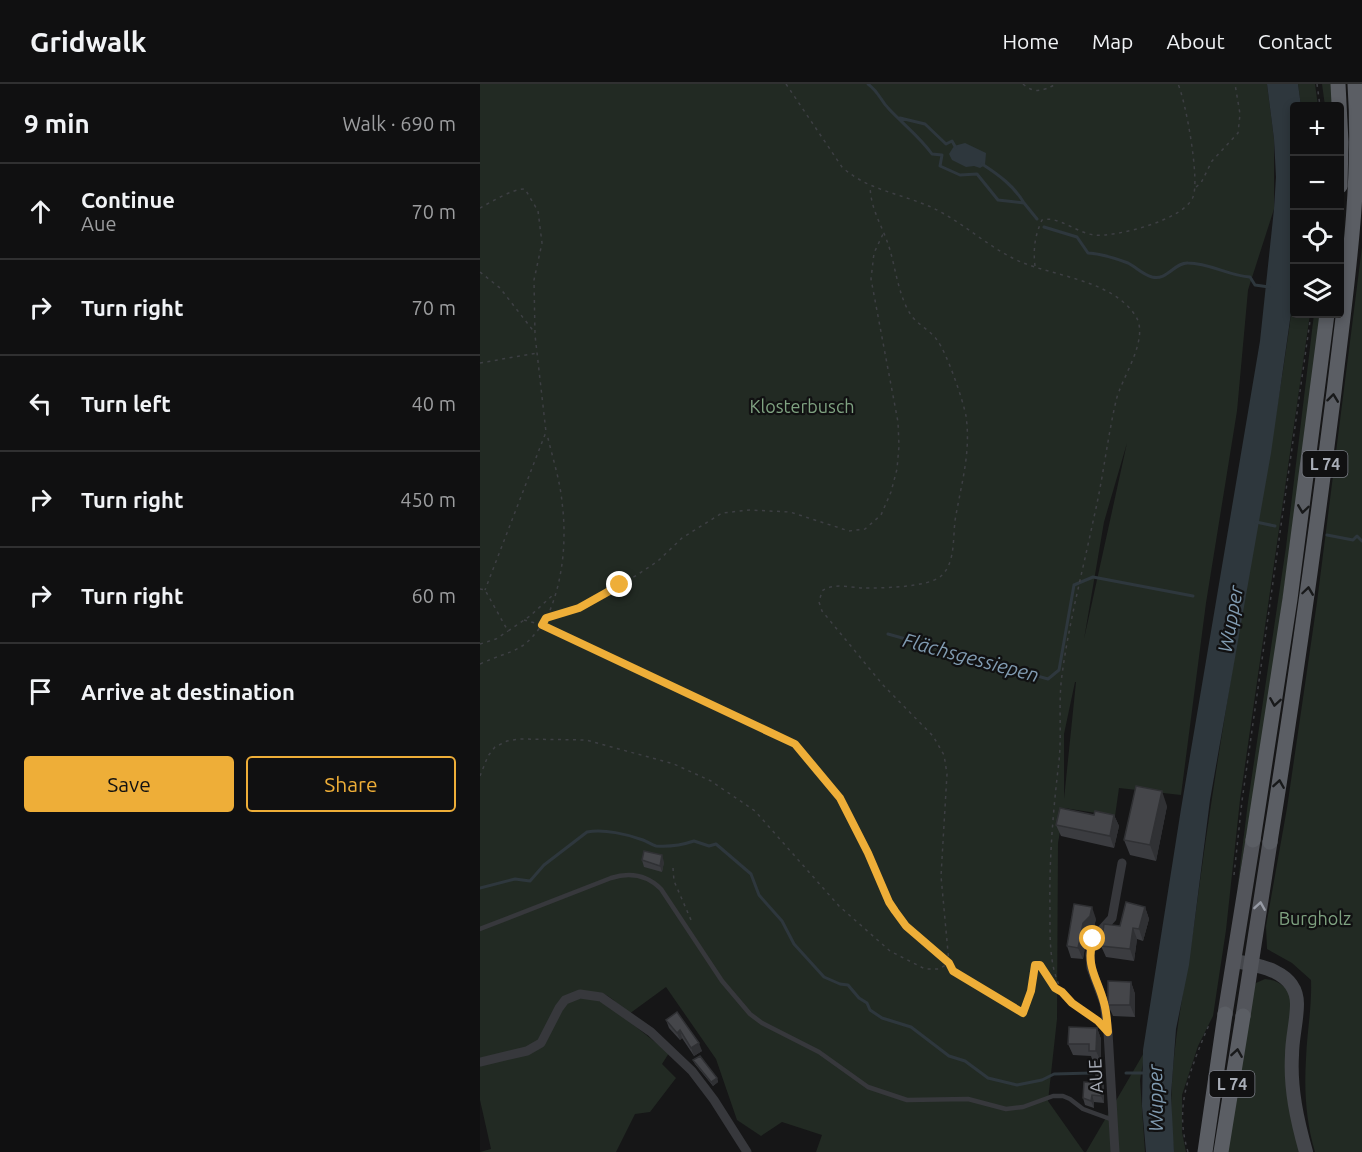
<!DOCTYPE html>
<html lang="en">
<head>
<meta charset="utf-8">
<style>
	:root { --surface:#101011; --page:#19191a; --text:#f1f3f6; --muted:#9c9d9f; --line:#303031; --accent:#eeae38 }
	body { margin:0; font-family:Ubuntu,sans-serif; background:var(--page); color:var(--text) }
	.controls { position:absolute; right:18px; top:18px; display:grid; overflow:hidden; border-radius:6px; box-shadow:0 3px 9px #0003 }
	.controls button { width:54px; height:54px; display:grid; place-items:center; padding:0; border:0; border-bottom:2px solid var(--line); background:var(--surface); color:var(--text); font:30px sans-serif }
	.stop { position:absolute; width:18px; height:18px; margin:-14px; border:4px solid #eeae38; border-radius:50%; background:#fff }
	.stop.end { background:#eeae38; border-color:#fff; box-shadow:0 2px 6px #0008 }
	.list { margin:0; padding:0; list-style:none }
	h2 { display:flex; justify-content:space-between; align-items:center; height:78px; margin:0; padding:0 24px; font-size:26px }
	h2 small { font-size:20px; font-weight:400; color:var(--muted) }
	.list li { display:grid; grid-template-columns:39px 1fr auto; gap:18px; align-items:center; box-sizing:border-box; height:96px; padding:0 24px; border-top:2px solid var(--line) }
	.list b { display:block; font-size:22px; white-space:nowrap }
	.list p { margin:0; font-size:20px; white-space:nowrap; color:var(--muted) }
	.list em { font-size:20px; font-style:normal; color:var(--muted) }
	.actions { display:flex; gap:12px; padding:18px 24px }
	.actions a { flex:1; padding:14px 0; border:2px solid var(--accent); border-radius:6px; text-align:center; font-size:21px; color:var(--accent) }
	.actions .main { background:var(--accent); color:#111 }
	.icon { flex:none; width:33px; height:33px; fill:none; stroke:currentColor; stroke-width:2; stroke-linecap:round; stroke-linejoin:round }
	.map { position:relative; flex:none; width:882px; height:1068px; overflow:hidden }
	header { display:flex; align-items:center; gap:36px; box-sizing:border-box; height:84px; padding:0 30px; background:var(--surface); border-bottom:2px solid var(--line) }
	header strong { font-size:28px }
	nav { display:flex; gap:33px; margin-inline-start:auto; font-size:21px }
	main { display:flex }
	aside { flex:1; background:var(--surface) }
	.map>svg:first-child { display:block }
	.green { fill:#222a23; fill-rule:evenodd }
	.water { fill:#2e373d }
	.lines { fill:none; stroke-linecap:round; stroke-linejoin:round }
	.stream { stroke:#2e373d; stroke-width:3 }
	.path { stroke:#3d3f43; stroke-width:1.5; stroke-dasharray:3 4.5; stroke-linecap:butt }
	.service { stroke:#37383c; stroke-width:4.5 }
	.minor { stroke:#37383c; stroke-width:9 }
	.secondary { stroke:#45474c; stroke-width:14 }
	.primary { stroke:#53555b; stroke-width:15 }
	.trunk { stroke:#5b5e64; stroke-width:15 }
	.wall { fill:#3b3c40 }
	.shaded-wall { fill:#303134 }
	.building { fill:#45464a; stroke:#303134; stroke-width:1.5 }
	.oneway { stroke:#18191a }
	.oneway2 { stroke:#979ba5 }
	.route { stroke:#eeae38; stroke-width:8 }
	.labels { text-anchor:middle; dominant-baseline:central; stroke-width:4.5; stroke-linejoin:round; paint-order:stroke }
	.shield { fill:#111112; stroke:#7b7e86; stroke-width:1.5 }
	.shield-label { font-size:16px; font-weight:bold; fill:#a8adb7 }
	.park-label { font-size:18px; fill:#7fa281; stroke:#111112 }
	.street-label { font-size:18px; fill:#a8adb7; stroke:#111112 }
	.water-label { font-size:20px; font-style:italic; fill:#809bb1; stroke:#111112 }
</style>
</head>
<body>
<header>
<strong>Gridwalk</strong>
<nav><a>Home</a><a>Map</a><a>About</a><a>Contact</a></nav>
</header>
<main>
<aside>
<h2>9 min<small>Walk · 690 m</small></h2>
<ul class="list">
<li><svg class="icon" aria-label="ahead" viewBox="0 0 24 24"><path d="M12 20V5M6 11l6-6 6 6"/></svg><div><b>Continue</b><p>Aue</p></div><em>70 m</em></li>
<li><svg class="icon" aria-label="right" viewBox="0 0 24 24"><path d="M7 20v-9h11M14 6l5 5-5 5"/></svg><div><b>Turn right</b></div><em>70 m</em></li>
<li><svg class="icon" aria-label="left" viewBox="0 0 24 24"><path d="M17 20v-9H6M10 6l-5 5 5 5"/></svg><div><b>Turn left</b></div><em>40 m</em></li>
<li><svg class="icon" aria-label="right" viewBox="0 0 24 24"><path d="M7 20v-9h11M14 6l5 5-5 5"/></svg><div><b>Turn right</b></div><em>450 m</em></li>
<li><svg class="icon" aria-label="right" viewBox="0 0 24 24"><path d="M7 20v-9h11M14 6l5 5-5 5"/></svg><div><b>Turn right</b></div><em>60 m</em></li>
<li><svg class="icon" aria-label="arrive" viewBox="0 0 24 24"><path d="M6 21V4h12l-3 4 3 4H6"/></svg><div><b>Arrive at destination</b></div></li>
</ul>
<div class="actions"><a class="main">Save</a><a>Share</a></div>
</aside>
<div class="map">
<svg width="882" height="1068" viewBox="0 0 882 1068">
	<rect width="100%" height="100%" fill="#161617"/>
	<path class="green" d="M0 0H787L794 55V125L768 206 757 327 726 519 701 711 639 704 635 732 584 724 578 759 577 935 568 1017 604 1068H336L342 1051 302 1038 281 1052 257 1036 236 975 186 903 149 930C121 904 123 905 85 914L59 957 45 964 0 974ZM647 359 604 555 624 438ZM595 598H596L584 715V650Z
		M818 0H835L838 22H821Z
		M842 0H852L854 22H845Z
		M882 163V1068H835C826 1038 824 1006 826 975 827 947 832 924 831 896L812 879 787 865 786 842 807 724 837 518Z
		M814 208V230H830L760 716 746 846 733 932 718 962 702 1011V1048L706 1068H694C684 989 704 913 715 834 732 704 754 575 776 445 790 366 804 288 814 208Z
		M834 230H841L789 617 757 807 768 718 806 463Z
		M785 895C798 896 804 901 811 911L819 1068H747L771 907 776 899Z
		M111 912 136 927 189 969 182 980 196 994 170 1028 155 1030 136 1068H0L11 1065 0 1016V982L53 968 87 917Z
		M665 967 660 996 665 1068H606Z"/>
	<path class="water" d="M787 0H818L821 22H814V208L791 369 730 716 709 881 696 945 691 1011 694 1068H666L662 1022 663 966 701 725 780 257 794 125 796 93 794 55Z
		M485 59 506 69 505 81 500 84 494 82 486 83 472 76 469 70 474 62Z"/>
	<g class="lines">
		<path class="stream" d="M388 0C400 9 400 16 409 25 423 40 440 53 452 70L462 71 460 82 480 91 497 90 518 116 544 119 557 135
			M420 34 445 40 466 60 472 57 476 64
			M502 80C519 91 534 102 544 119
			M564 143 597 153 608 169C621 170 635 174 648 179 656 183 662 190 672 193 687 197 695 178 708 179 730 179 749 192 770 193L775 201 789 203
			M776 438 795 442
			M847 451 873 456 877 452 882 457
			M408 550 568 595 579 586 594 501 613 493 713 512
			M0 804 35 795 50 797 64 781 107 748C124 745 147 750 163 756 168 758 172 761 176 762 189 763 202 761 214 757L229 762 236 760 271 790 279 811 302 837 314 860 344 893 360 900 368 901 379 914 387 919 390 926 402 934 431 943 469 972 485 977 508 994 537 1001 562 996 574 990 612 989
			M646 989H665"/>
		<path class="path" d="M306 0 362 83C389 108 427 110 459 127 487 142 511 165 541 178 577 193 631 196 655 231 671 254 641 294 636 317 627 356 623 395 614 433 603 486 589 538 582 591 578 619 582 648 579 677 573 727 569 776 570 826 570 851 569 878 579 901 586 918 603 926 617 937
			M543 0C554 10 563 7 576 0
			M837 0 840 22
			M716 103 721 99 732 77 758 49 760 30 755 0
			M0 124C13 117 32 105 45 105L58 127 62 159 54 196 55 251 66 348 5 506
			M555 182C553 165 555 151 562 136 577 131 597 149 614 151 637 153 704 136 713 113 720 96 706 18 698 0
			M0 188 20 204 55 249
			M0 279 57 269
			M0 505 5 506 28 547 50 532 75 509
			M67 533C83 499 87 456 82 418 80 396 72 372 67 350
			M44 536 59 540 315 660 361 714 389 769 409 818 415 827 426 842 469 879 473 887 543 929 551 907 555 881 562 883 572 901 581 907
			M0 560 16 555 28 547
			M0 580C35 564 44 570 66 534L99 524 157 491 178 477 202 454 242 429 270 426 310 428 369 447 385 445 401 431 411 408 417 385 419 362 418 338 391 195 394 169 403 150
			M0 692 8 672 15 663 27 657 40 655 106 656 194 680 231 697 275 727 359 822 410 867 445 885H459L469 879 461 792 467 690 464 671 453 652 403 601 342 527 339 518 342 507C352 499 369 503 382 504 400 504 447 504 461 492 477 478 472 449 476 431 482 397 491 367 486 332 483 316 467 269 457 256 450 246 438 241 431 231 419 213 416 187 410 166 403 142 391 128 390 102
			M193 784 194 797 211 836
			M754 791 762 717 831 230
			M708 1068C697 1031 704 1005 717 970 721 960 725 949 730 939"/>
		<path class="service" d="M0 845 131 794C150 788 167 791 181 805L242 897 270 930 282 939 339 968 388 1003 427 1016 488 1015 526 1025 543 1023 573 1012H583L590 1015 603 1025 633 1036"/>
		<path class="minor" d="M0 978 47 967 61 959 79 924 85 916 100 910 121 913 171 948 212 987 234 1016 267 1068
			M635 1068 628 948 624 919 611 884 610 870 613 855 632 834 642 779"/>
		<path class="secondary" d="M754 877C779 881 817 887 817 920 817 937 812 954 812 971 810 1004 817 1036 826 1068"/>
		<path class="primary" d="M745 930 773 756
			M763 932 790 758"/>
		<path class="trunk" d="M858 0 861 58 860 102
			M773 756 810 515 847 230
			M790 758C814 608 835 458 854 308 866 206 882 103 875 0
			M725 1068 745 930
			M741 1068 763 932"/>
	</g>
	<path class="wall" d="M687 722 676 777 650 771 644 756Z
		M614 731H634L639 742 634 764 581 752 576 741Z
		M162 776 184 778 182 788 164 783Z
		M665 823 669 835 663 857 657 855 654 877 626 873 621 862 640 842Z
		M616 835 614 843 607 851 603 875 591 874 587 862Z
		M651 898 655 910V933L633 932 628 921Z
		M197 928 222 967 214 972 202 954 200 956 189 944 186 936Z
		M617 944 621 955V978H613L611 972 593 971 588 960Z
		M213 976 237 994 238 998 233 1002 215 980Z
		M624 998V1019L614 1018V1024L605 1021 603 1014 615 999Z"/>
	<path class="shaded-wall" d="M682 707 687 722 676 777 670 761Z
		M634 731 639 742 634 764 630 752Z
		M182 771 184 778 182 788 180 782Z
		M612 823 616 835 614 843 607 851 603 875 598 864 603 839Z
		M665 823 669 835 663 857 659 845Z
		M653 844 657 855 654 877 650 865Z
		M651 898 655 910V933L650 921Z
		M617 944 621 955V978L616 967Z
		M200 946 202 954 200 956 197 949Z
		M219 959 222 967 214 972 211 964Z
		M622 991 624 998V1019L621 1012Z
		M237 994 238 998 233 1002 231 998Z
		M612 1011 614 1018V1024L611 1017Z"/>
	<path class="building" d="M656 702 682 707 670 761 644 756Z
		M580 724 614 731 615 727 634 731 630 752 576 741Z
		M164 767 182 771 180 782 162 776Z
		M646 818 665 823 659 845 653 844 650 865 621 862 624 840 640 842Z
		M594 820 612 823 610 832 603 839 598 864 587 862Z
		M628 897 651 898 650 921H628Z
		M197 928 219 959 211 964 200 946 197 949 186 936Z
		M589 943 617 944 616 967H609V960H588Z
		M220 972 237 994 231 998 213 976Z
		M616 990 622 991 621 1012 612 1011 611 1017 603 1014 604 998 615 999Z"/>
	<defs><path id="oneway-chevron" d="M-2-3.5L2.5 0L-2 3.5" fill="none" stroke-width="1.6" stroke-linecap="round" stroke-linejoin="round" transform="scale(1.5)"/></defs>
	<g class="oneway">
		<use href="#oneway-chevron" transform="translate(853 314) rotate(-83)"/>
		<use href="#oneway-chevron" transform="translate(823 425) rotate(98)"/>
		<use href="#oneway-chevron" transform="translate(828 507) rotate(-82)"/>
		<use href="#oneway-chevron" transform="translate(795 618) rotate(99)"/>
		<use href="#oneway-chevron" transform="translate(799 700) rotate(-81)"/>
		<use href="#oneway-chevron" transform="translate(757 969) rotate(-81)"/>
	</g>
	<use class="oneway2" href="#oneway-chevron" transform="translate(780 822) rotate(-81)"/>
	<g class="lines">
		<path class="route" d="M140 501 99 524 66 534 62 541 315 660 360 714 388 769 409 818 415 827 426 842 469 879 473 887 543 929 551 907 555 881H560L575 904 582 908 592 919 618 937 628 948C627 939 627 929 624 919 618 895 605 883 613 855"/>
	</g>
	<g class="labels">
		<g class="shield">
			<rect x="822.5" y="367" width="45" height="26" rx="4.5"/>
			<rect x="729.5" y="987" width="45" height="26" rx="4.5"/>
		</g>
		<g class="shield-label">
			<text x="845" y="380">L 74</text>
			<text x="752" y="1000">L 74</text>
		</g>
		<g class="park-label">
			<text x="322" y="322">Klosterbusch</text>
			<text x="835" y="834">Burgholz</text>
		</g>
		<g class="street-label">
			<text transform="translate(615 992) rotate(-93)">AUE</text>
		</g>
		<g class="water-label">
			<text transform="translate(750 535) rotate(-80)">Wupper</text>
			<text transform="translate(491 573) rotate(15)">Flächsgessiepen</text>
			<text transform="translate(675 1014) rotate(-91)">Wupper</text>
		</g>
	</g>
</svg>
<div class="controls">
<button>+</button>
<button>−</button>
<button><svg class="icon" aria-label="locate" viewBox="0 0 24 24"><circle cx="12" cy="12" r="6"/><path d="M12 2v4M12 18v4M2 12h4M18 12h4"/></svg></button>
<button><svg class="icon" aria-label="layers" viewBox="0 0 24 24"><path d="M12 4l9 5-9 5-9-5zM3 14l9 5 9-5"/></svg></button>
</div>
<div class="stop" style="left:613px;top:855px"></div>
<div class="stop end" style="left:140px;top:501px"></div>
</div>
</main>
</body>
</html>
